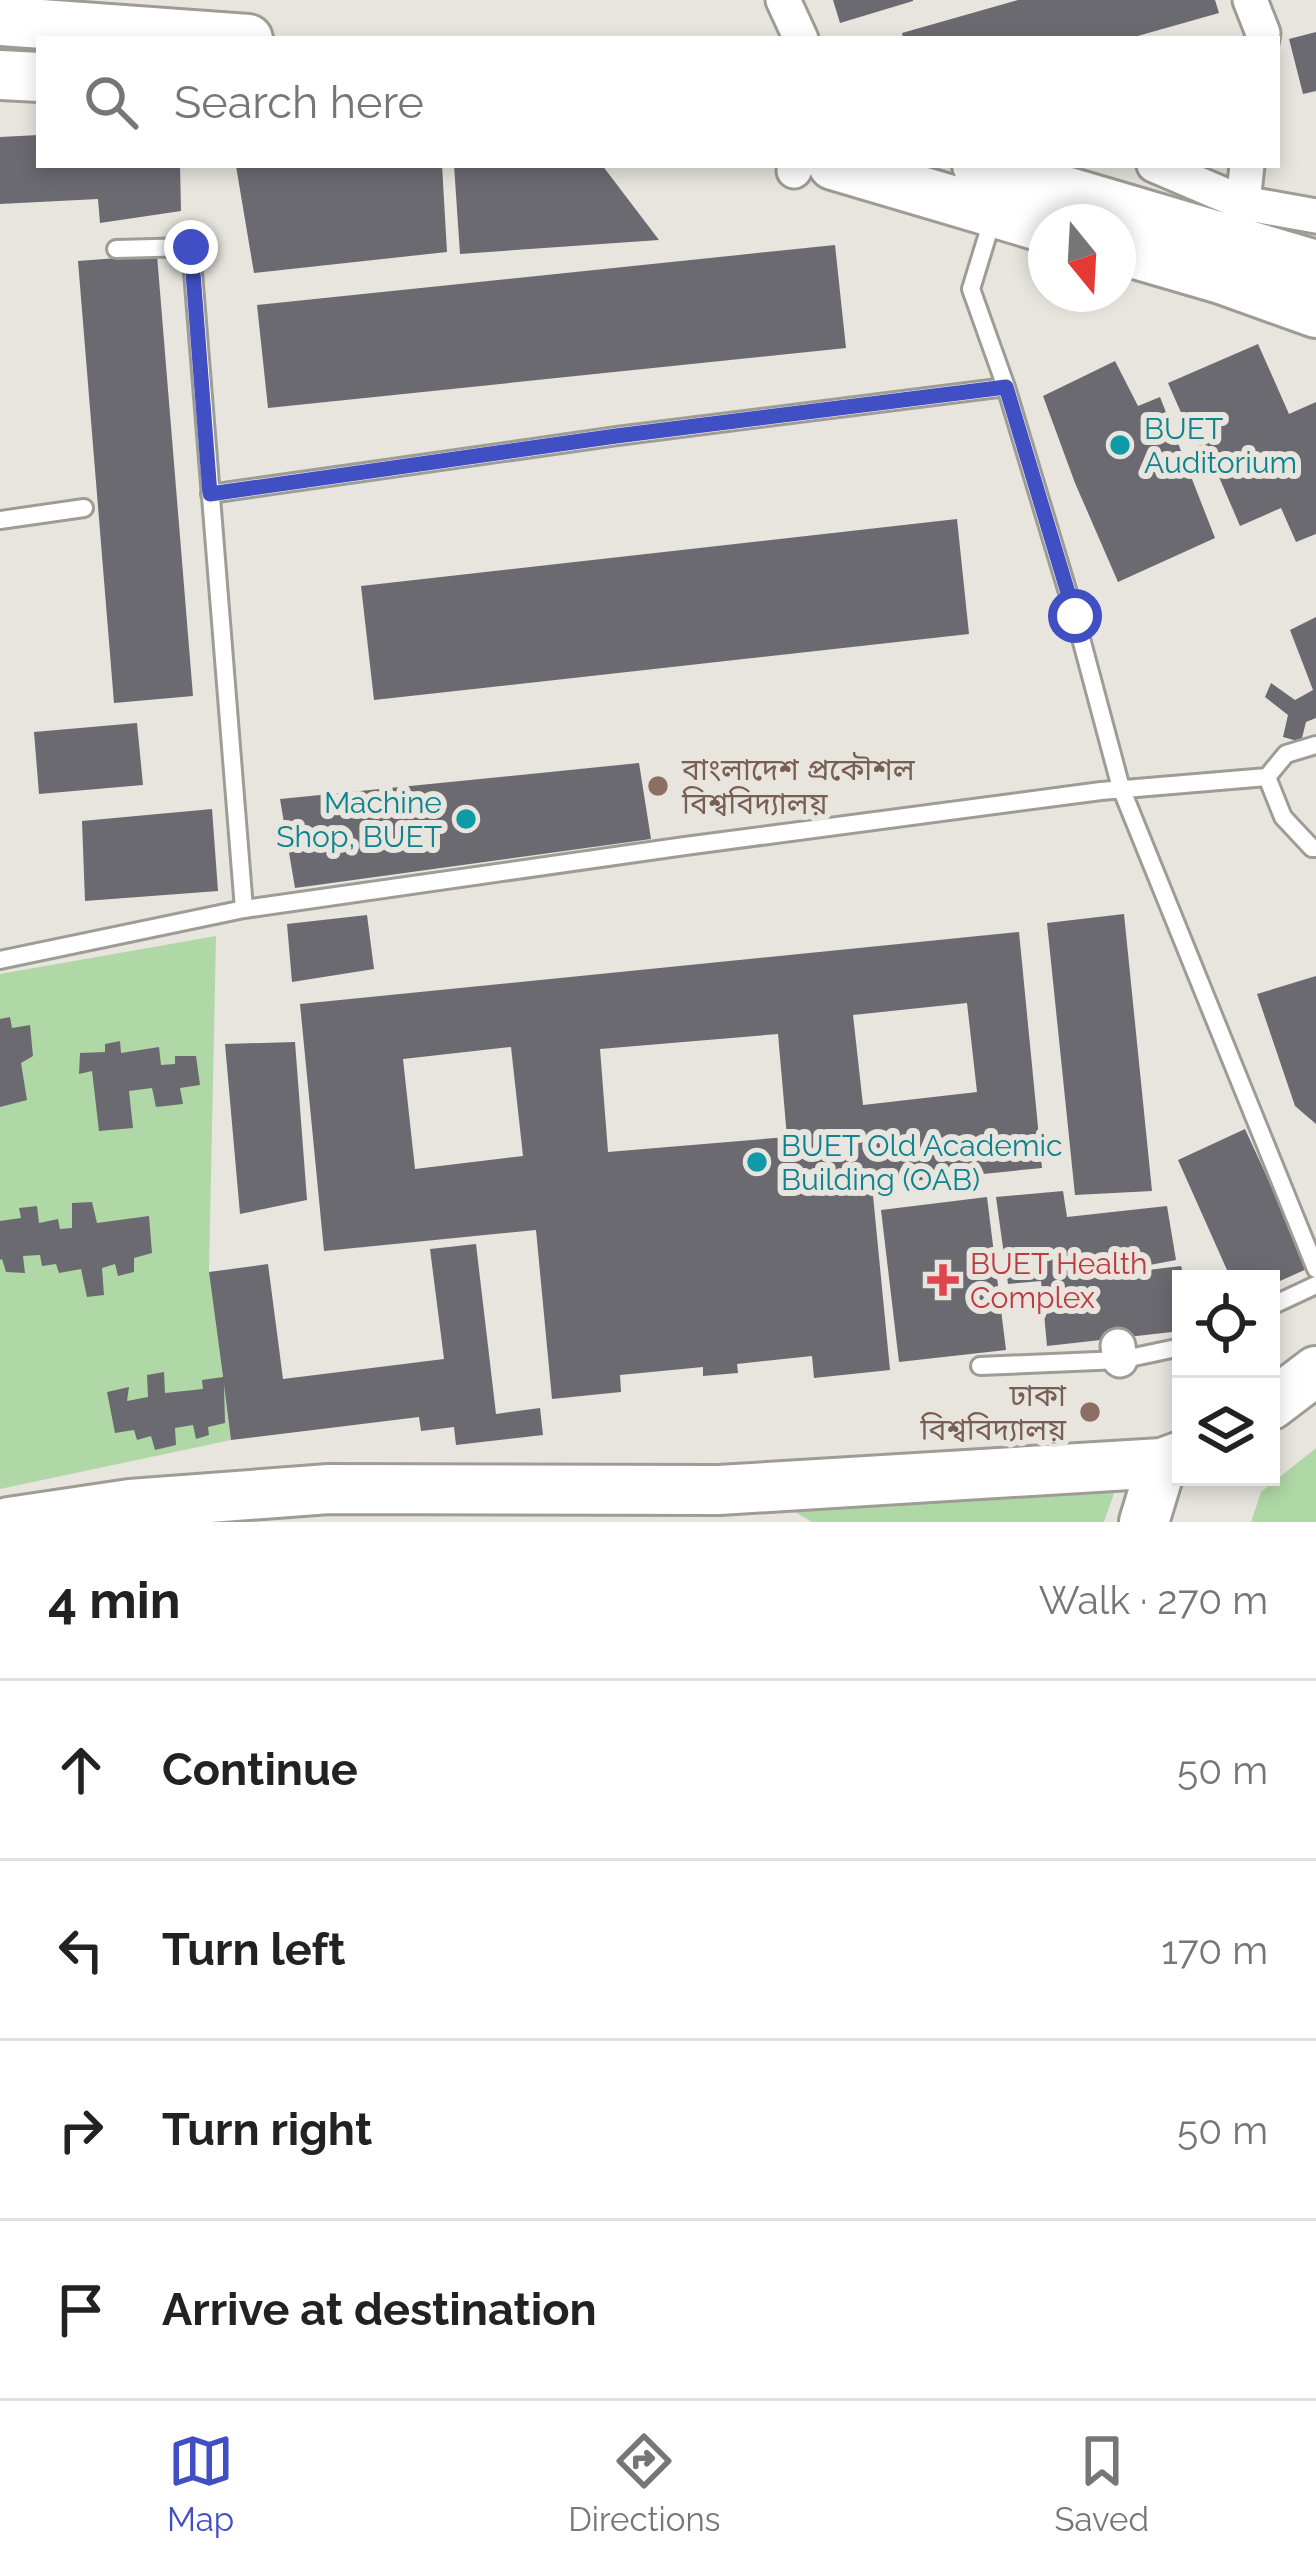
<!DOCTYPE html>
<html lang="en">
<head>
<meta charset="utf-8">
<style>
	:root { --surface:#fff; --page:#f6f6f6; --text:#222; --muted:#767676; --line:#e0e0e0; --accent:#404fc3 }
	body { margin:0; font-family:Raleway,"Noto Sans Bengali",sans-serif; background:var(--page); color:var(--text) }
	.controls { position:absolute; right:36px; bottom:36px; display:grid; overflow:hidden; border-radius:0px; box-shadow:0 6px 18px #0003 }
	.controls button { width:108px; height:108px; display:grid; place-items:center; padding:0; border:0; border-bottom:3px solid var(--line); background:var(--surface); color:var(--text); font:60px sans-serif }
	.compass { position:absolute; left:1028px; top:204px; width:108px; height:108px; border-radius:50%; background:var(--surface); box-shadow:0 6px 18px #0003; rotate:162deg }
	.stop { position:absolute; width:36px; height:36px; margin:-27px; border:9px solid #404fc3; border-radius:50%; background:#fff }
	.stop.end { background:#404fc3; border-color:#fff; box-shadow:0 3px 12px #0008 }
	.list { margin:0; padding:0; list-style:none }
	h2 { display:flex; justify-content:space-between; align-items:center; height:156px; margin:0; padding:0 48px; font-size:51px }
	h2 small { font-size:39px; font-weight:400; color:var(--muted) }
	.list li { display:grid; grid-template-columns:78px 1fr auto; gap:36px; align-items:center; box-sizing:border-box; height:180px; padding:0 48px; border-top:3px solid var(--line) }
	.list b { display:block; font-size:45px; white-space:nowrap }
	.list em { font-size:39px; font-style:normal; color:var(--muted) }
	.icon { flex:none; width:66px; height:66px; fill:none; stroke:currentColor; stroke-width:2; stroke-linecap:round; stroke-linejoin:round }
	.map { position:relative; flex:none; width:1316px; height:1522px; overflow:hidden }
	.search { position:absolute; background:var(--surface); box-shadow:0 6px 18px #0003; left:36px; right:36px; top:36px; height:132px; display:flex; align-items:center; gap:30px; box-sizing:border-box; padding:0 42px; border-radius:0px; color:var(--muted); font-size:45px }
	.sheet { height:876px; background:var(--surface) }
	nav { display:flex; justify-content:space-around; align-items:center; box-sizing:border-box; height:168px; border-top:3px solid var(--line); background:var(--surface); font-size:33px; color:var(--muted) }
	nav a { display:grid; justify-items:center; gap:6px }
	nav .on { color:var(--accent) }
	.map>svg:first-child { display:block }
	.green { fill:#b0d8a6 }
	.building { fill:#6b6a71; fill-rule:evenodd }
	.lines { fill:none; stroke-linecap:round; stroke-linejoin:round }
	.lane-casing { stroke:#9e9c95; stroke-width:22 }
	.street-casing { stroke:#9e9c95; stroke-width:39 }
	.secondary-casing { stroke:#9e9c95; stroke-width:54 }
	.lane { stroke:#fff; stroke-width:16 }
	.street { stroke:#fff; stroke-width:33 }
	.secondary { stroke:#fff; stroke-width:48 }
	.route { stroke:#404fc3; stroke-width:15 }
	.culture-dot { fill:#0f9aa8; stroke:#e7e5de; stroke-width:4.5 }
	.education-dot { fill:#8d6e63; stroke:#e7e5de; stroke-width:4.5 }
	.health-dot { fill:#e0444e; stroke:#e7e5de; stroke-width:4.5 }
	.labels { text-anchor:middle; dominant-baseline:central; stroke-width:12; stroke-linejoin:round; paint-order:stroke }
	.culture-label { font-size:30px; fill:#0d838f; stroke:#e7e5de; text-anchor:start }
	.education-label { font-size:30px; fill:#785e54; stroke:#e7e5de; text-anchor:start }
	.health-label { font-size:30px; fill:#be3a42; stroke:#e7e5de; text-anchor:start }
</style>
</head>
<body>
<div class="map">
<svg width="1316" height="1522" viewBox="0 0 1316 1522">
	<rect width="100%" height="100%" fill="#e7e5de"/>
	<path class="green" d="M216 936 209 1272 231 1440 0 1489V974Z
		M1316 1448V1522H1251L1261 1492Z
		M1117 1485 1104 1522H812L782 1504Z"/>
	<path class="building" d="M833 0H913V1L840 23Z
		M1018 0H1215L1219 13 1127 39H903L902 33Z
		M1316 32V91L1303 94 1289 39Z
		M39 135V165H180L181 211 100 223 98 199 0 204V137Z
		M442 165 447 252 254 273 236 166Z
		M454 165H602L659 240 460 254Z
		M835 245 846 348 268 408 257 305Z
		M157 255 193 696 114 703 78 261Z
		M1258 344 1289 414 1316 402V534L1296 542 1281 508 1240 526 1216 470 1208 474 1168 383Z
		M1115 361 1138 406 1160 397 1215 538 1118 582 1075 483 1043 396Z
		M957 519 969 634 374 700 361 586Z
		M1316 617V718L1306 722 1301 742 1283 737 1288 715 1265 697 1271 683 1295 700 1313 690 1290 630Z
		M137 723 143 785 39 794 34 732Z
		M639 763 651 839 295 888 280 799Z
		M212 809 218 891 85 901 82 821Z
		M1124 914 1152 1191 1075 1195 1047 923Z
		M367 915 374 969 292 982 287 924Z
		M1019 932 1042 1168 872 1185 890 1370 814 1378 812 1356 737 1364 738 1373 703 1376V1367L620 1375 621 1392 552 1399 536 1230 324 1251 300 1004ZM967 1003 977 1092 863 1105 853 1015ZM778 1034 787 1137 608 1152 600 1049ZM511 1047 523 1156 415 1169 403 1059Z
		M1316 976V1124L1295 1106 1257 994Z
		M10 1017 12 1028 30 1025 33 1056 21 1063 27 1100 0 1107V1019Z
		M120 1041 121 1053 159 1047 161 1065 175 1064V1056H196L200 1085 180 1088 183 1104 156 1107 152 1088 129 1091 133 1128 99 1131 92 1071 79 1074 80 1053 105 1052V1044Z
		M295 1042 307 1200 240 1214 225 1044Z
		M1245 1129 1309 1268 1271 1285V1279H1231L1178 1160Z
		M1063 1191 1067 1217 1167 1206 1176 1260 1081 1278 1181 1266 1185 1279H1181V1331L1047 1346 1041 1281 1008 1284 996 1197Z
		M987 1197 1006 1350 899 1362 881 1210Z
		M92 1202 97 1223 149 1216 152 1253 134 1258V1272L118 1276 115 1264 102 1268 104 1295 87 1297 81 1269 59 1273 56 1264 42 1266 40 1255 23 1256 25 1273 6 1272 2 1259 0 1260V1221L21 1218 19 1208 37 1206 39 1223 58 1219 60 1229 72 1228V1203Z
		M476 1244 496 1414 540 1408 543 1435 456 1445 454 1427 421 1431 419 1417 231 1440 224 1385 225 1423 208 1427 209 1435 196 1439 193 1425 175 1428 176 1445 155 1450 151 1436 137 1440 134 1430 115 1433 107 1392 129 1387 127 1401 148 1397 147 1375 164 1372 165 1393 203 1389 202 1380 223 1377 209 1272 268 1264 283 1379 444 1359 430 1249Z"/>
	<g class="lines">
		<defs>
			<path id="lane" d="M994 214 971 289 1006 387 1075 616 1121 788 1316 1269
				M116 249 191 247 244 909
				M210 494 617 436 1006 387
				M0 520 84 508
				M1267 777 1283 817 1312 848H1316
				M0 960 244 909 685 846 1101 791 1267 777 1286 754 1316 745
				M1271 1306 1316 1285
				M980 1366 1120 1360 1181 1347"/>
			<path id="street" d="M783 0 801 39
				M1250 0 1263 33 1262 39
				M1154 165 1243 203 1247 165
				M794 171 797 165
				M1229 257 1243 203 1316 216
				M1118 1346 1120 1360"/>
			<path id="secondary" d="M0 21 248 39
				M0 75 39 77
				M833 165 1046 228
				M977 165 1316 265
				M1118 249 1221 279 1316 313
				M1271 1405 1316 1371
				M9 1522 130 1504 329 1489 719 1490 1162 1463 1181 1456
				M1144 1522 1162 1463"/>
		</defs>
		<use href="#lane" class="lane-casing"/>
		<use href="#street" class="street-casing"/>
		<use href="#secondary" class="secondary-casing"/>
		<use href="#lane" class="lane"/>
		<use href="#street" class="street"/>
		<use href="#secondary" class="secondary"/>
	</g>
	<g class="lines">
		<path class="route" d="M191 247 210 494 616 436 1006 387 1075 616"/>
	</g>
	<g class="culture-dot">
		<circle cx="1120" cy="445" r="12"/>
		<circle cx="466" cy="819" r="12"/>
		<circle cx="757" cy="1162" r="12"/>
	</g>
	<g class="education-dot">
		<circle cx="658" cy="786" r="12"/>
		<circle cx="1090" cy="1412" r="12"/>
	</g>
	<path class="health-dot" d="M937 1262h12v12h12v12h-12v12h-12v-12h-12v-12h12z"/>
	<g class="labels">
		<g class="culture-label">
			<text x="1144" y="428">BUET<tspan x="1144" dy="34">Auditorium</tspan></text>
			<text x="442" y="802" text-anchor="end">Machine<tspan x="442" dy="34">Shop, BUET</tspan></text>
			<text x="781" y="1145">BUET Old Academic<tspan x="781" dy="34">Building (OAB)</tspan></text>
		</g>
		<g class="education-label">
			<text x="682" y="769">বাংলাদেশ প্রকৌশল<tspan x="682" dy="34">বিশ্ববিদ্যালয়</tspan></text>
			<text x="1066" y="1395" text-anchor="end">ঢাকা<tspan x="1066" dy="34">বিশ্ববিদ্যালয়</tspan></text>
		</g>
		<g class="health-label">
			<text x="970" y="1263">BUET Health<tspan x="970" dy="34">Complex</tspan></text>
		</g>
	</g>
</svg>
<div class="controls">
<button><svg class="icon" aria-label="locate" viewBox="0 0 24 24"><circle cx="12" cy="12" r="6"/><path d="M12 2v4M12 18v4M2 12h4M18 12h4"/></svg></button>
<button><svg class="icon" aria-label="layers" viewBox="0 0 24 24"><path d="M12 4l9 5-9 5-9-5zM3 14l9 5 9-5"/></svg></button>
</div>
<svg class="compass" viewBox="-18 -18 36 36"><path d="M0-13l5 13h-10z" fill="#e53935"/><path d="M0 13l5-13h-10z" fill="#767676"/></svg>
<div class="stop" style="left:1075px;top:616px"></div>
<div class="stop end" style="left:191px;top:247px"></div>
<div class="search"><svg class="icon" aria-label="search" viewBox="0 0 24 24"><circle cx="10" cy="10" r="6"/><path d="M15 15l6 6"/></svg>Search here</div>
</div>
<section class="sheet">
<h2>4 min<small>Walk · 270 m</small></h2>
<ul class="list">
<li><svg class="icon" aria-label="ahead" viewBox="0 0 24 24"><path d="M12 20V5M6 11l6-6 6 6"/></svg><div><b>Continue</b></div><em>50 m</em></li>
<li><svg class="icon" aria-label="left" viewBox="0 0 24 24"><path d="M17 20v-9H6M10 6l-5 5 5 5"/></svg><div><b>Turn left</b></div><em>170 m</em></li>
<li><svg class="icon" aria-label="right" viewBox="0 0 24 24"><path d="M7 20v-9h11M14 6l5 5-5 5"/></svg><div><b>Turn right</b></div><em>50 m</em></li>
<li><svg class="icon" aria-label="arrive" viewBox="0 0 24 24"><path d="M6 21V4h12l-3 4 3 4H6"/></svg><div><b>Arrive at destination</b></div></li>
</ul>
</section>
<nav>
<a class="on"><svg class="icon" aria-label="map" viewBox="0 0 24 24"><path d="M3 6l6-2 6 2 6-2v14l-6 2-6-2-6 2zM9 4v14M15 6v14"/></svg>Map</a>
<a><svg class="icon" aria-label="directions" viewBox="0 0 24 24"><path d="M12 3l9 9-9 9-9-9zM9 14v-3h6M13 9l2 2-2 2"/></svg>Directions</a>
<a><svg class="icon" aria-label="saved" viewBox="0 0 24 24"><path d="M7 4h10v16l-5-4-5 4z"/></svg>Saved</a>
</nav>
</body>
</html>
